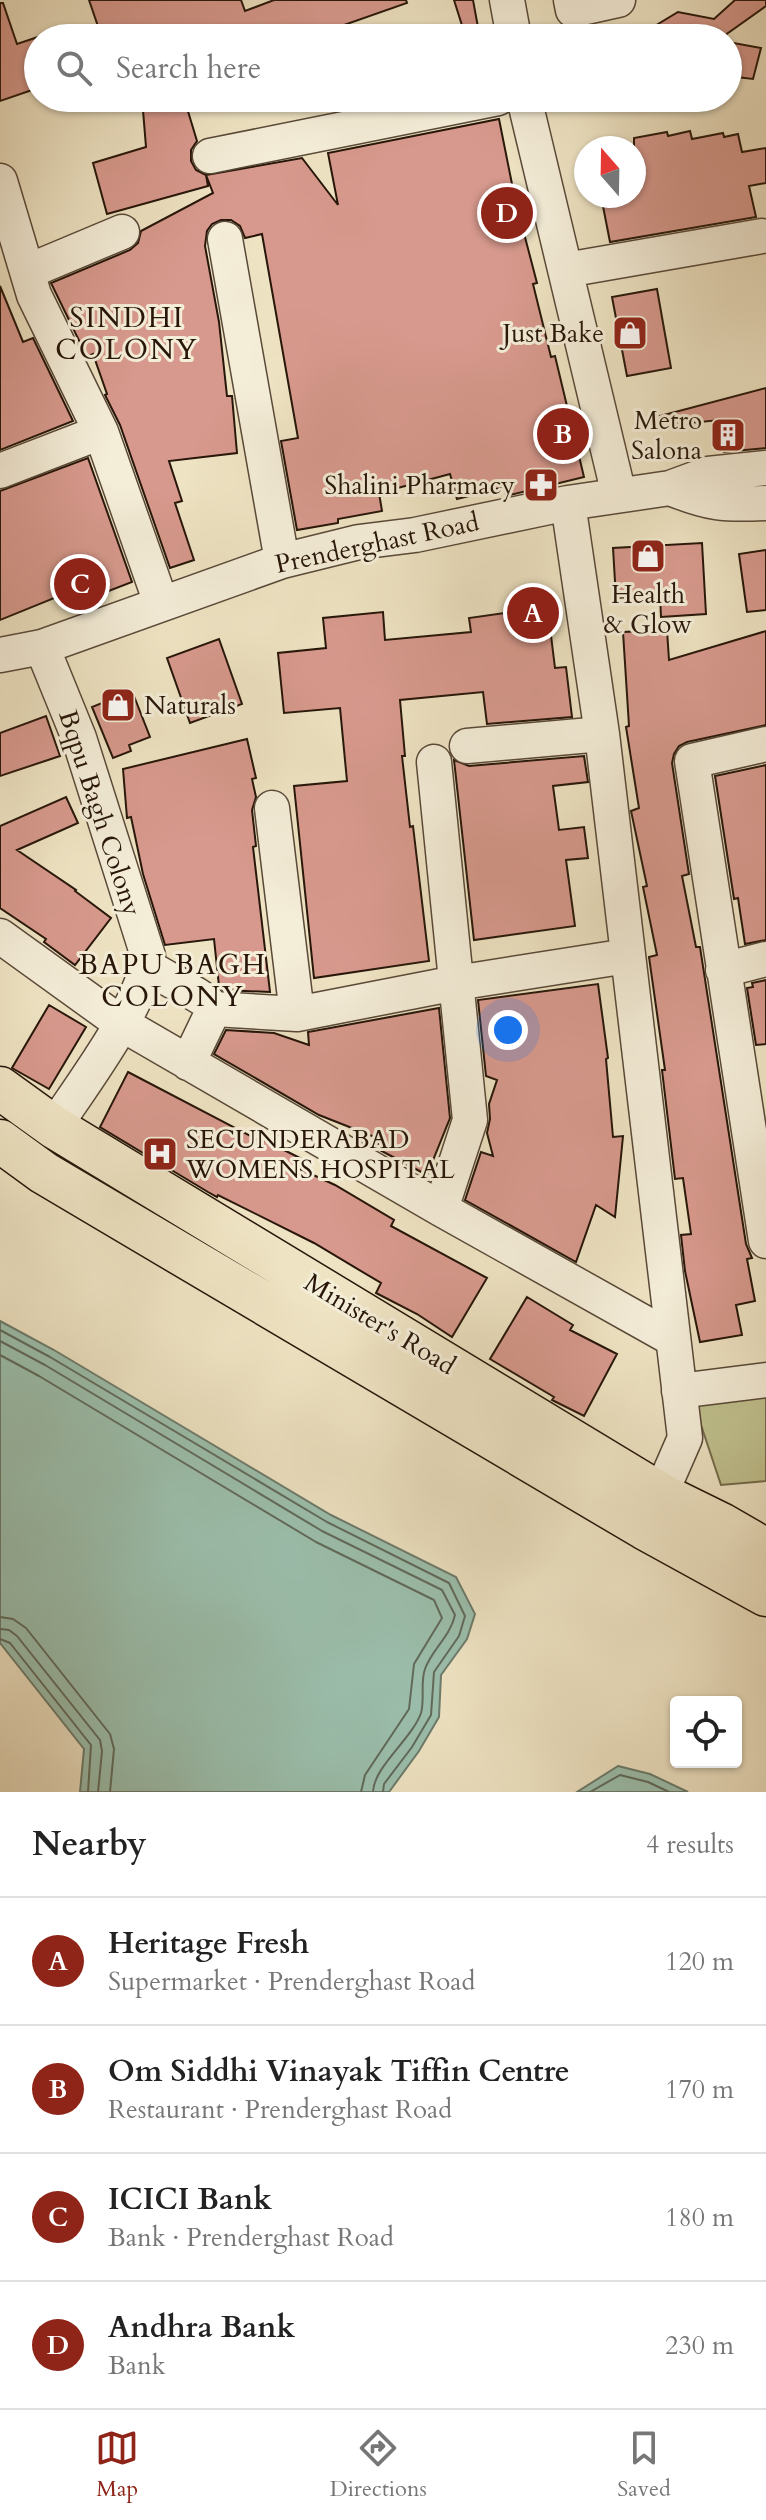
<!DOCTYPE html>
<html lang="en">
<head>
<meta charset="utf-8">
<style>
	:root { --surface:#fff; --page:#f2f2f2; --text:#222; --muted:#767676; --line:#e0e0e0; --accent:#8f2418 }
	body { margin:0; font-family:Cardo,serif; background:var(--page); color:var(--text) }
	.controls { position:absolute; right:24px; bottom:24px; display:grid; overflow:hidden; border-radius:8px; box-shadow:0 2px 6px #0004 }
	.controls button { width:72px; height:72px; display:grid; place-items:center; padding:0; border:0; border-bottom:2px solid var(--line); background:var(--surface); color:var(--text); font:40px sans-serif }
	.compass { position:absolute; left:574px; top:136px; width:72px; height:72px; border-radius:50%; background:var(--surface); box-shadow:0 2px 6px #0004; rotate:340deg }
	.you { position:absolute; left:508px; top:1030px; width:28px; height:28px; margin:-20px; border:6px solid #fff; border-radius:50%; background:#1a73e8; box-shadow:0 0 0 12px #1a73e833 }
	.badge { display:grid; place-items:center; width:52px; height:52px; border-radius:50%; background:var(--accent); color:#fff; font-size:26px; font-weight:700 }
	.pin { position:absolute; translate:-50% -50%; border:4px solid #fff; box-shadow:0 2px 8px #0006 }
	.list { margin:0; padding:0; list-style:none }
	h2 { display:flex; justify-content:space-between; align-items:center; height:104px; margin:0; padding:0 32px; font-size:34px }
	h2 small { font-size:26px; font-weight:400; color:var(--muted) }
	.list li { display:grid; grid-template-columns:52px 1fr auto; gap:24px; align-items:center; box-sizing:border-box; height:128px; padding:0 32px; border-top:2px solid var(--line) }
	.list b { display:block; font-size:30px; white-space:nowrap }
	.list p { margin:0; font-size:26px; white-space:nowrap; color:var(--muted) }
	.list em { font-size:26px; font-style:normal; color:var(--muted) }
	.icon { flex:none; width:44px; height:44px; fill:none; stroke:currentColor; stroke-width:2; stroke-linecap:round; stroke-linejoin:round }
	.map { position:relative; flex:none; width:766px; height:1792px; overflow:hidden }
	.search { position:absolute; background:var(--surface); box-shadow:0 2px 6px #0004; left:24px; right:24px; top:24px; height:88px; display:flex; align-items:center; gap:20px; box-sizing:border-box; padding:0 28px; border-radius:44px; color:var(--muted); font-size:30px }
	.sheet { height:616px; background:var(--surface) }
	nav { display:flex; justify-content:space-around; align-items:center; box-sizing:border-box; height:112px; border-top:2px solid var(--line); background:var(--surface); font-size:22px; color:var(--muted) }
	nav a { display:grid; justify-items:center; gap:4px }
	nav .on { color:var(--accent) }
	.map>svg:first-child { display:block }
	.green { fill:#c0c18f; stroke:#746c4c; stroke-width:2 }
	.water { fill:#9bbfad; stroke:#6d7b6b; stroke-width:2 }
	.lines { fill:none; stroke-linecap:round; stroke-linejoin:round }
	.shore { stroke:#616a5b; stroke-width:2 }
	.building { fill:#d7998d; stroke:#271609; stroke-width:2 }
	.minor-casing { stroke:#594938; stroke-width:37 }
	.major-casing { stroke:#271609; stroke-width:45 }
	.minor { stroke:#f4edd8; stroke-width:34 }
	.major { stroke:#eee3c3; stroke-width:42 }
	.labels { text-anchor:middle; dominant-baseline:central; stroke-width:6; stroke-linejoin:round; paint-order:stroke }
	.poi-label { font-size:26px; fill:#271609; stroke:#f4edd8; text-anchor:end }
	.street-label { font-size:26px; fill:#271609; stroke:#f4edd8 }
	.neighbourhood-label { font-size:28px; letter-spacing:2px; fill:#271609; stroke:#f4edd8 }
</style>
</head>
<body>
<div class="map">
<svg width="766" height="1792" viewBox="0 0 766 1792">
	<rect width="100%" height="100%" fill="#eee3c3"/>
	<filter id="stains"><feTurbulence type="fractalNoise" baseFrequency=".0025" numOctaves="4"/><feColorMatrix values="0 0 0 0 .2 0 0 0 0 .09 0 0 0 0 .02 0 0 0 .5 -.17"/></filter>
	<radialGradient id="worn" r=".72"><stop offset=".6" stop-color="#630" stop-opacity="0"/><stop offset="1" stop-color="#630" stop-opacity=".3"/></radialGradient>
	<path class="green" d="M766 1376V1481L721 1485 689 1389Z"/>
	<path class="water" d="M0 1321 54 1350 331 1515 456 1577 475 1614 467 1639 441 1675 439 1717 419 1751 389 1792H80L84 1749 0 1643Z
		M618 1766 650 1774 688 1792H577Z"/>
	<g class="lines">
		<path class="shore" d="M0 1330 50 1357 327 1522 449 1583 465 1616 459 1636 434 1672 431 1715 412 1747 384 1784 383 1792
			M0 1341 45 1365 322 1531 442 1590 455 1615C450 1637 432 1649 425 1669 420 1683 425 1699 421 1713 412 1739 374 1766 373 1792
			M0 1355 39 1376 316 1542 434 1600 442 1618 414 1664 409 1709 365 1775 361 1792
			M0 1617 13 1619 26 1628 110 1734 114 1749 110 1792
			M0 1629 9 1630 17 1636 100 1740 102 1751 98 1792
			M0 1639 10 1643 91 1745 88 1792
			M590 1792 620 1775 648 1782 669 1792"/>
	</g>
	<path class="building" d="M89 0H241L245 11 274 0H406L407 3 307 38H102Z
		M454 0H473L480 38H466Z
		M735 0H766V6L721 38H635L678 12 714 19Z
		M0 3H3L17 44 38 37V88L0 101Z
		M728 42 761 48 753 79 728 76Z
		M142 98H184L197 141 191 150V161L196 170 206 175 208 186 107 214 93 163 146 147Z
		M499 119 515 199 537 283 533 284 551 357 555 356 584 477 506 496 504 487 457 499 450 474 379 493 382 511 338 519V523L297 530 281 441 298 438 262 234 245 238 240 226 231 220H221L212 224 207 231 205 246 219 322 227 396H232L237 453 169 461 182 501 175 503 194 560 170 568 120 425 105 395 107 394 93 354 87 357 51 283 130 250 138 243 141 231 213 193 206 175 302 158 338 205 328 153Z
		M690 131 692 139 723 133 724 137 738 134 742 152 766 148V183L749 186 756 217 610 242 601 196H634V138L667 132 668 136Z
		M0 286 23 342 33 338 73 421 0 450Z
		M657 289 671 368 627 376 612 297Z
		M766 388V448L724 452 719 420 662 426 660 416Z
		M88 458 132 582 101 594 96 581 0 620V491Z
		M702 543 706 614 661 617 660 595 616 598 613 548Z
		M766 550V610L747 612 739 554Z
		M547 603 555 668 566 667 572 717 487 724 483 692 400 700 405 756H402L410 827 413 826 429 961 314 978 294 786 347 781 340 708 284 713 278 653 326 648 323 618 383 612 385 640 471 632 469 618 512 612 511 607Z
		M667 630 669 660 766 631V725L687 742 679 746 674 754 672 763 689 874 682 876 696 947H700L746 1244 752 1258 747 1259 755 1301 736 1305 742 1335 700 1342 685 1271 681 1235 691 1234 683 1178 675 1179 662 1070H665L649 957 657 955 643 887 647 886 631 811 639 808 626 727 629 726 623 632Z
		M219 639 242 704 190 723 167 658Z
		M132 691 150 737 129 745 131 751 113 758 92 707Z
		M46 716 60 756 0 776V733Z
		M247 739 256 778 252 779 256 797 252 810 256 846 253 847 270 992 223 990 219 986 214 939 165 945 143 874 131 817 127 818 123 769Z
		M584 756 588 782 553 786 559 830 584 827 588 858 566 860 575 926 474 940 454 760 469 766Z
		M766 765V940L745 944 738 898 734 899 715 776Z
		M66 797 78 823 17 850 76 890 75 891 111 918 75 965 44 942 46 939 0 908V826Z
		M766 980V1044L756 1045 747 988 753 987 752 983Z
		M598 984 608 1058 606 1059 613 1137 623 1136 615 1217 596 1205 576 1262 465 1200 481 1152 493 1156 487 1133 490 1119 489 1104 497 1080 486 1076 478 1000Z
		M49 1005 86 1027 49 1089 12 1068Z
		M439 1008 450 1118 427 1175 376 1148 380 1139 319 1115 214 1054 226 1030 274 1033 309 1045 308 1032Z
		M128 1072 260 1141 262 1139 302 1159 298 1168 335 1185 394 1220 391 1226 487 1278 452 1337 417 1314 376 1293 381 1283 314 1243 218 1195 217 1197 208 1192 100 1127Z
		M527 1297 573 1325 570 1330 617 1354 584 1416 552 1400 554 1397 490 1359Z"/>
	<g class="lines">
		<defs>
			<path id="minor" d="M507 0 514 38
				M571 0 573 10 618 0
				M524 98 619 495
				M210 156 498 98
				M0 181 34 295 101 432 161 603
				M225 239 282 561
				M566 270 762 236
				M29 271 122 232
				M0 471 101 432
				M670 488C710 504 723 505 766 503
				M568 503 602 734 685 1438 651 1516
				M42 647 79 738 148 956C146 1000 80 1088 54 1127
				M0 655 42 647 282 561 359 542 415 535 568 503 670 488 708 474 766 468
				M766 744 692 761 766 1241
				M467 746 602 734
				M434 762 470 1120 441 1209
				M272 808 297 1014
				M0 936 122 1024 441 1209 673 1339
				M148 967C161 976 208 998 214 1009L297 1014 456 983 627 956
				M723 970 766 959
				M188 1063 214 1009
				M679 1391 766 1380"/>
			<path id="major" d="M0 1088 54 1127 662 1495 721 1524 766 1550
				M0 1141 44 1173 644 1528 766 1595"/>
		</defs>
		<use href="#minor" class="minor-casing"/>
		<use href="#major" class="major-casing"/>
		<use href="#minor" class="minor"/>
		<use href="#major" class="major"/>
	</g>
	<defs>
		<symbol id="shop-square" viewBox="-11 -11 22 22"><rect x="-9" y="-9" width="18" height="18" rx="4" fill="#8f2418" stroke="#f4edd8"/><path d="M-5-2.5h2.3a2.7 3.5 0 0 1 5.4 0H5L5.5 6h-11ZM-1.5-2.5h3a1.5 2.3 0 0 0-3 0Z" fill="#fff"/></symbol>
		<symbol id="building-square" viewBox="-11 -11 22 22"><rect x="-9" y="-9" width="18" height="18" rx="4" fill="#8f2418" stroke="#f4edd8"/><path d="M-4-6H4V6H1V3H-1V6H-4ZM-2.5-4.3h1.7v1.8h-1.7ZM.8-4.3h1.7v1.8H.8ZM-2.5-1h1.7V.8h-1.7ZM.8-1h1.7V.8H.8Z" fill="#fff"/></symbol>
		<symbol id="pharmacy-square" viewBox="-11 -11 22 22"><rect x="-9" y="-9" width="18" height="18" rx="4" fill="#8f2418" stroke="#f4edd8"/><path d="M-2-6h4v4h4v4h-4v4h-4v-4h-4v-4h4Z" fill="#fff"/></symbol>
		<symbol id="hospital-square" viewBox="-11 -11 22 22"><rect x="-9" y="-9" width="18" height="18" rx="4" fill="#8f2418" stroke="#f4edd8"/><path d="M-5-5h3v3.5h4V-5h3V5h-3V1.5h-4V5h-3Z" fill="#fff"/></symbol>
	</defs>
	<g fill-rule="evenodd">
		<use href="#shop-square" x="610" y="313" width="40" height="40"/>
		<use href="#building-square" x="708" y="415" width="40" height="40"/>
		<use href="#pharmacy-square" x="521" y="465" width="40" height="40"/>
		<use href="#shop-square" x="628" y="536" width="40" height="40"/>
		<use href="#shop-square" x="98" y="685" width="40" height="40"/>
		<use href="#hospital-square" x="140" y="1134" width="40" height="40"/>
	</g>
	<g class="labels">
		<g class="poi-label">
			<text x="604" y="333">Just Bake</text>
			<text x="702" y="420">Metro<tspan x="702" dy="30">Salona</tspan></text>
			<text x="515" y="485">Shalini Pharmacy</text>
			<text x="648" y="594" text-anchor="middle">Health<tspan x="648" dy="30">&amp; Glow</tspan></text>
			<text x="144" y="705" text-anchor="start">Naturals</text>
			<text x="186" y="1139" text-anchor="start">SECUNDERABAD<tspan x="186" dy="30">WOMENS HOSPITAL</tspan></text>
		</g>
		<g class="street-label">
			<text transform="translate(377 543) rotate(-12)">Prenderghast Road</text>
			<text transform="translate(100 813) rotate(72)">Bqpu Bagh Colony</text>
			<text transform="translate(380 1324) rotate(31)">Minister's Road</text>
		</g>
		<g class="neighbourhood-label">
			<text x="127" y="318">SINDHI<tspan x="127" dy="32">COLONY</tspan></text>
			<text x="173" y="965">BAPU BAGH<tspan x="173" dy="32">COLONY</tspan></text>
		</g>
	</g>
	<rect width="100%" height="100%" filter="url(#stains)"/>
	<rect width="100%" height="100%" fill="url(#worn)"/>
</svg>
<div class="controls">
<button><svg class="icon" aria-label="locate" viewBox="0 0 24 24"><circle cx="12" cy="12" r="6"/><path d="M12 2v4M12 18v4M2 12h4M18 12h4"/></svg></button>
</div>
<svg class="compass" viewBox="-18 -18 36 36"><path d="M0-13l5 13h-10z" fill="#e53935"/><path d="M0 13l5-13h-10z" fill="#767676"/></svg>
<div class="you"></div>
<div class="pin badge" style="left:533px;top:613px">A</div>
<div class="pin badge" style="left:563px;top:434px">B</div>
<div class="pin badge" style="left:80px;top:584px">C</div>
<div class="pin badge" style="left:507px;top:213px">D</div>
<div class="search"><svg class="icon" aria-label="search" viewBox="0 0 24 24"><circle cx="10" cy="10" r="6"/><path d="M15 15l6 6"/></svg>Search here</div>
</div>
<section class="sheet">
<h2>Nearby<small>4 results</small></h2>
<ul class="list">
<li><span class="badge">A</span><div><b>Heritage Fresh</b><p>Supermarket · Prenderghast Road</p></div><em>120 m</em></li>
<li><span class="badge">B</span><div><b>Om Siddhi Vinayak Tiffin Centre</b><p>Restaurant · Prenderghast Road</p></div><em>170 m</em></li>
<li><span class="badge">C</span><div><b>ICICI Bank</b><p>Bank · Prenderghast Road</p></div><em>180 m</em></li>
<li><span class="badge">D</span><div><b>Andhra Bank</b><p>Bank</p></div><em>230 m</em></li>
</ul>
</section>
<nav>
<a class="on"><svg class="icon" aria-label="map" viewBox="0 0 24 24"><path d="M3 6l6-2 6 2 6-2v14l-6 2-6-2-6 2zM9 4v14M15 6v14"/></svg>Map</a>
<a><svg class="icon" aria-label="directions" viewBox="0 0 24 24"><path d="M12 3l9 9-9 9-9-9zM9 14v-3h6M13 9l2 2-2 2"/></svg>Directions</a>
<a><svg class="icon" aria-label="saved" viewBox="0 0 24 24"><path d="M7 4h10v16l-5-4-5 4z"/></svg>Saved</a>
</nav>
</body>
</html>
